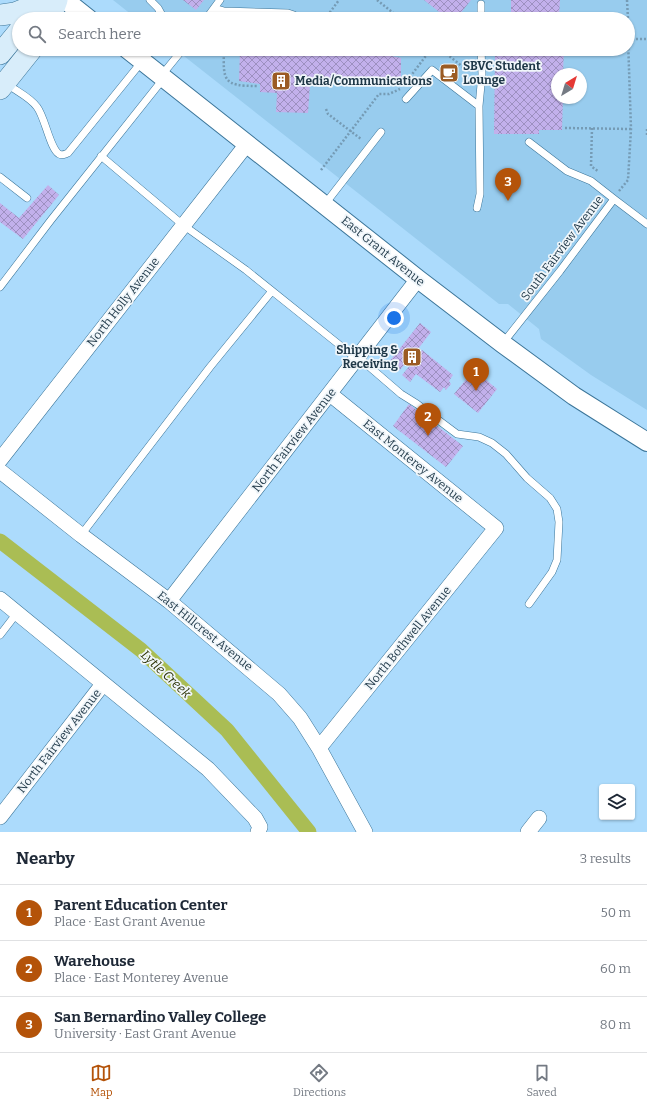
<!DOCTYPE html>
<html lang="en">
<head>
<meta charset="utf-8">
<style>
	:root { --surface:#fff; --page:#f6f6f7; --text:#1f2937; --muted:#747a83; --line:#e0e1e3; --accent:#b45309 }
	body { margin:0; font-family:Bitter,serif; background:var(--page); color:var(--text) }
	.controls { position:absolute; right:12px; bottom:12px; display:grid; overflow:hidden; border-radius:4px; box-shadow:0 1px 3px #0004 }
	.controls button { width:36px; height:36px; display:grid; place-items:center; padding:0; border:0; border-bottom:1px solid var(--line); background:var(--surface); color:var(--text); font:20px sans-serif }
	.compass { position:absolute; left:551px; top:68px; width:36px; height:36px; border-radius:50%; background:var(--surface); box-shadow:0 1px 3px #0004; rotate:38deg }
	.you { position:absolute; left:394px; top:318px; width:14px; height:14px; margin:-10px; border:3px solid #fff; border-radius:50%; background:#1a73e8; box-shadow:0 0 0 6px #1a73e833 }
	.badge { display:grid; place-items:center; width:26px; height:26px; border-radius:50%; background:var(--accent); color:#fff; font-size:13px; font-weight:700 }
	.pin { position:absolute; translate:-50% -33px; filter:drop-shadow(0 1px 2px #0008) }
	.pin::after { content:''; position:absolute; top:21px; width:14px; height:12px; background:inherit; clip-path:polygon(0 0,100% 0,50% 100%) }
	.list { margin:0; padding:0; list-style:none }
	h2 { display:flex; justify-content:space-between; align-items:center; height:52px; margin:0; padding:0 16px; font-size:17px }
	h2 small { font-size:13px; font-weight:400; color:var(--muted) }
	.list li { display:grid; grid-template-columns:26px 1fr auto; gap:12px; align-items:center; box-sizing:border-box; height:56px; padding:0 16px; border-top:1px solid var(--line) }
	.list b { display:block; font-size:15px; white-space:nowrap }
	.list p { margin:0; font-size:13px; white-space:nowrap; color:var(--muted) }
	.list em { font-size:13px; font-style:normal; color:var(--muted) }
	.icon { flex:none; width:22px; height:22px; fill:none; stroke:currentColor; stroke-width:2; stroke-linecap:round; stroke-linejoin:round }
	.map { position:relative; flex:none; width:647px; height:832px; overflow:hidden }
	.search { position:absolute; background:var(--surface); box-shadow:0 1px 3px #0004; left:12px; right:12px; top:12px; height:44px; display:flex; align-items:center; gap:10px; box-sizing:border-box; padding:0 14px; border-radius:22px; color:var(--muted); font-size:15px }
	.sheet { height:220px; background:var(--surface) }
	nav { display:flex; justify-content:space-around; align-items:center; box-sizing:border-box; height:56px; border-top:1px solid var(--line); background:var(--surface); font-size:11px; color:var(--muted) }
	nav a { display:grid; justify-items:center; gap:2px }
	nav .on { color:var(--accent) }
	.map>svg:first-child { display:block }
	.built { fill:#98ccee; fill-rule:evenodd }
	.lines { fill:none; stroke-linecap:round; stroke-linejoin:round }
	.canal { stroke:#aabd54; stroke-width:15 }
	.building { fill:url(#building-cross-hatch) }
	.service-casing { stroke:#3b7599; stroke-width:8 }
	.minor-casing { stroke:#3b7599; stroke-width:16 }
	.tertiary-casing { stroke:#3b7599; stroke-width:20 }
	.secondary-casing { stroke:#3b7599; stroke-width:22 }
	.path { stroke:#759bb5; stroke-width:2.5; stroke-dasharray:2 2; stroke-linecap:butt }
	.service { stroke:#fff; stroke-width:7 }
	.minor { stroke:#fff; stroke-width:15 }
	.tertiary { stroke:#fff; stroke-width:18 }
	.secondary { stroke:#d8edfa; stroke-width:21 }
	.labels { text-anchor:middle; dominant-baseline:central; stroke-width:3.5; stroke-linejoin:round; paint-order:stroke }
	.poi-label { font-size:12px; font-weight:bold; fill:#1e3747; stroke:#f0f6fa; text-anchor:start }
	.street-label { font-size:12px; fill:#1e3747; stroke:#f0f6fa }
	.water-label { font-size:13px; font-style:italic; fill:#2a3104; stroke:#f0f6fa }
</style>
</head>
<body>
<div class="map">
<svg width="647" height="832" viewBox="0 0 647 832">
	<defs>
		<pattern id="building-cross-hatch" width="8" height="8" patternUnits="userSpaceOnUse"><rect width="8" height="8" fill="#c2b0eb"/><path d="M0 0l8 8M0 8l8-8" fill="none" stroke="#9d90c0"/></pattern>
	</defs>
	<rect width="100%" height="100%" fill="#acdbfc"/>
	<path class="built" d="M113 0H647V410L591 375 541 339 539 329 508 304H499L175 49H628V19H137ZM557 74H581V98H557Z"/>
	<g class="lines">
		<path class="canal" d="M0 541 141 650 227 730 309 832"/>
	</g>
	<path class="building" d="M183 0H204L196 10Z
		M424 0H471L456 19H448Z
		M511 0H560L559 19H511Z
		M240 49H392V56L401 58V80L323 79 324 86 310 84 308 113 276 112 277 93 260 92V84L239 81Z
		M495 49H564L563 74H557V98H563L562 130H539V134H494Z
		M48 185 59 195 23 239 0 222V203L19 218Z
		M420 323 431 332 415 353 418 355 422 350 453 375 449 381 451 384 446 390 444 387 440 392 416 374 410 382 402 375 413 362 409 359 400 370 389 362Z
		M474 370 497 389 478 413 454 394Z
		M409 404 463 446 446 467 393 426Z"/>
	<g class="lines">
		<defs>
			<path id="service" d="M150 0 158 8 164 19
				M481 4V19
				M214 8 224 11 288 13 294 15
				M206 19 220 0
				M161 76 183 49
				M7 84C16 91 30 97 37 107 45 117 50 149 59 154 62 156 65 154 68 153L152 49
				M406 99 432 70 479 106 480 194 477 208
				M479 106 482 74 481 49
				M529 142 567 171 591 181 614 199
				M101 156 183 225 246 270 357 359
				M0 177 27 198
				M325 204 381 132
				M0 287 51 220 164 78
				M503 343 560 271 614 199 647 224
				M358 357 401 394 417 404 457 434 479 437 492 443 506 454 527 478 550 498 557 509 559 522 557 560 552 572 529 604
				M81 535 210 367 272 291
				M0 635 17 613"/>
			<path id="minor" d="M0 460 247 144
				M0 471 81 535 169 601 279 694 300 718 319 748 365 832
				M0 599 208 769 255 818 260 827 258 832
				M169 601 418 279
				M319 748 496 528 330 394
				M0 817 103 684
				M528 832 539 818"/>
			<path id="tertiary" d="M65 0 89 19
				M127 49 418 279 503 344 574 396 647 442"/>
			<path id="secondary" d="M0 15 15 13 47 0
				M50 19 57 0
				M0 54 19 31
				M0 89 32 49"/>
		</defs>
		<use href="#service" class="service-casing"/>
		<use href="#minor" class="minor-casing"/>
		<use href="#tertiary" class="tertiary-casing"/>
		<use href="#secondary" class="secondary-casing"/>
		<path class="path" d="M377 0 401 19
			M627 0 628 19
			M325 19 339 0
			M628 39H647
			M224 49C223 81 223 86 257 86
			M440 49 467 70 473 71
			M410 77 431 49
			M326 109 328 114 361 139
			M565 128 631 129
			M592 128 591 166 599 172
			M647 129V137
			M321 170 379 94H389L400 89
			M619 191 628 180 631 129 628 39"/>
		<use href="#service" class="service"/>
		<use href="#minor" class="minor"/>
		<use href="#tertiary" class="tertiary"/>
		<use href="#secondary" class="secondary"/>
	</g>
	<defs>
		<symbol id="cafe-square" viewBox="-11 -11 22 22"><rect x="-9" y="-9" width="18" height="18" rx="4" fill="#9b5b23" stroke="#f0f6fa"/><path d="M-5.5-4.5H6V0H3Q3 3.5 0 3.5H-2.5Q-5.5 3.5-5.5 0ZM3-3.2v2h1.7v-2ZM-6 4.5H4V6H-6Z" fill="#fff"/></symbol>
		<symbol id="building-square" viewBox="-11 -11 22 22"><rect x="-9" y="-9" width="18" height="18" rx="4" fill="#9b5b23" stroke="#f0f6fa"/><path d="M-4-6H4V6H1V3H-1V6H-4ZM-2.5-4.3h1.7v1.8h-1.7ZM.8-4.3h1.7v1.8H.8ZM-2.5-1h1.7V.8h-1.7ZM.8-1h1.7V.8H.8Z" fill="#fff"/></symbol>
	</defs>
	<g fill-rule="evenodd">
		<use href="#cafe-square" x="438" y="62" width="22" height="22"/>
		<use href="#building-square" x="270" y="70" width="22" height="22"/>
		<use href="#building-square" x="401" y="346" width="22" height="22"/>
	</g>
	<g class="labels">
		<g class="poi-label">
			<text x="463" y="66">SBVC Student<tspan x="463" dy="14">Lounge</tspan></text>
			<text x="295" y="81">Media/Communications</text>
			<text x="398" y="350" text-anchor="end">Shipping &amp;<tspan x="398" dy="14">Receiving</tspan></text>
		</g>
		<g class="street-label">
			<text transform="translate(562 248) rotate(-53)">South Fairview Avenue</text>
			<text transform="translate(383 251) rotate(39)">East Grant Avenue</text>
			<text transform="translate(123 302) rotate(-52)">North Holly Avenue</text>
			<text transform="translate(294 440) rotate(-52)">North Fairview Avenue</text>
			<text transform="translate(413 461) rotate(39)">East Monterey Avenue</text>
			<text transform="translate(205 631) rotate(39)">East Hillcrest Avenue</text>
			<text transform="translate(408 638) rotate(-51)">North Bothwell Avenue</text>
			<text transform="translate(59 741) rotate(-52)">North Fairview Avenue</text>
		</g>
		<g class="water-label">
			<text transform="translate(166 674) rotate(43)">Lytle Creek</text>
		</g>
	</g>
</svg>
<div class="controls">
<button><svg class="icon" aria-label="layers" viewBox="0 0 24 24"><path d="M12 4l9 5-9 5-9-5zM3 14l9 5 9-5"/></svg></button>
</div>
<svg class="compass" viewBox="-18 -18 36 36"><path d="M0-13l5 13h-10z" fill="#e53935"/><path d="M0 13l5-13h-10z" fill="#747a83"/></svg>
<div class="you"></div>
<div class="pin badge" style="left:476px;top:391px">1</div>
<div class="pin badge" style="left:428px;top:436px">2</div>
<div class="pin badge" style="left:508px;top:201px">3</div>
<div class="search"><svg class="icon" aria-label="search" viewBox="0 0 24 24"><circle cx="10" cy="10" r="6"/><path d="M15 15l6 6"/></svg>Search here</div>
</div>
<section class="sheet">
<h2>Nearby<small>3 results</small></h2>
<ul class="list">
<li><span class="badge">1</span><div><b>Parent Education Center</b><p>Place · East Grant Avenue</p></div><em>50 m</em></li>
<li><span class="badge">2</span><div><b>Warehouse</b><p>Place · East Monterey Avenue</p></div><em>60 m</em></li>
<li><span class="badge">3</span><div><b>San Bernardino Valley College</b><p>University · East Grant Avenue</p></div><em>80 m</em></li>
</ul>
</section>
<nav>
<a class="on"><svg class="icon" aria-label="map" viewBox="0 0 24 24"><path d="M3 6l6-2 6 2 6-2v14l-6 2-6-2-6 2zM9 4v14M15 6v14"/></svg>Map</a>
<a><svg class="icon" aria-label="directions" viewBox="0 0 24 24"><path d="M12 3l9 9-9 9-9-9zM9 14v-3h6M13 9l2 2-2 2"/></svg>Directions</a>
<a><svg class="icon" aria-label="saved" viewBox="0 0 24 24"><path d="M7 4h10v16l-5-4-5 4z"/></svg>Saved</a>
</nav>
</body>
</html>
